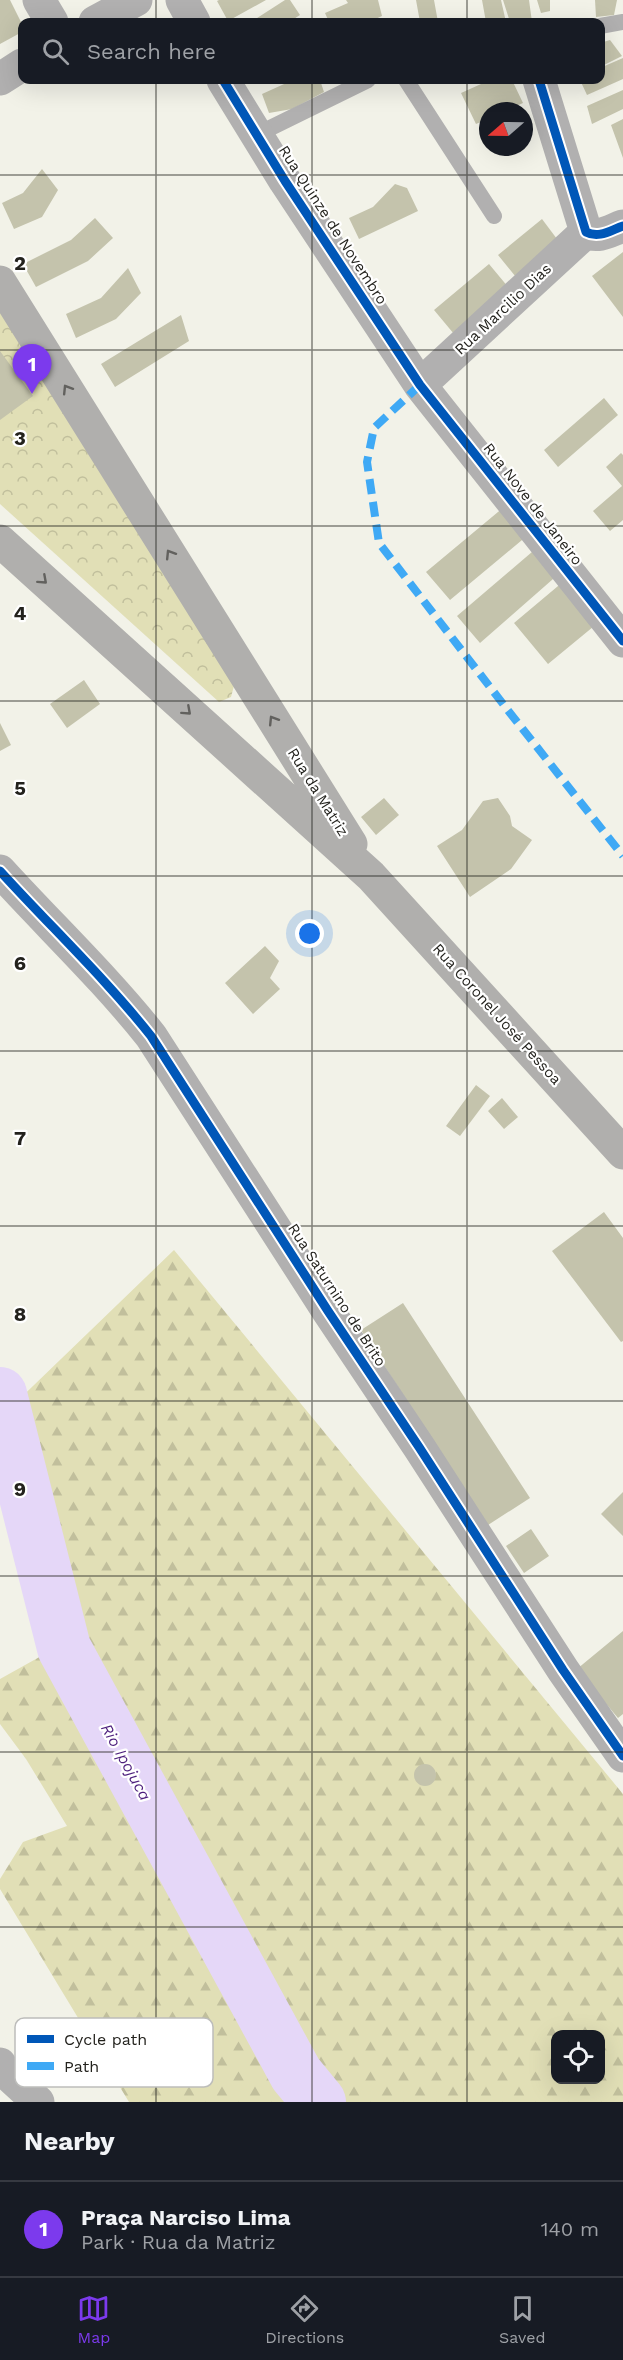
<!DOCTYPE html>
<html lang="en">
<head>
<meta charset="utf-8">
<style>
	:root { --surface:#171b24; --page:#20242c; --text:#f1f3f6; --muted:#9ea1a6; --line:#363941; --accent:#7c3aed }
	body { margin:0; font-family:"Work Sans",sans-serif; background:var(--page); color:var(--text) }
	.controls { position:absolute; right:18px; bottom:18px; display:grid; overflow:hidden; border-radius:12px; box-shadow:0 6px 24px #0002 }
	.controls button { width:54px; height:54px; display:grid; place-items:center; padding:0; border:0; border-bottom:2px solid var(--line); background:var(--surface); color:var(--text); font:30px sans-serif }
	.compass { position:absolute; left:479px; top:102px; width:54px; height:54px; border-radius:50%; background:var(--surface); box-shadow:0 6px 24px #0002; rotate:250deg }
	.you { position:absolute; left:310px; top:934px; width:21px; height:21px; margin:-15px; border:4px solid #fff; border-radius:50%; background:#1a73e8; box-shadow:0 0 0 9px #1a73e833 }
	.badge { display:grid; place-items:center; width:39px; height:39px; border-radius:50%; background:var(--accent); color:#fff; font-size:20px; font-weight:700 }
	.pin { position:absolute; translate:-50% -50px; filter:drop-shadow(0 2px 3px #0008) }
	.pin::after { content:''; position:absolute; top:32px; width:21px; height:18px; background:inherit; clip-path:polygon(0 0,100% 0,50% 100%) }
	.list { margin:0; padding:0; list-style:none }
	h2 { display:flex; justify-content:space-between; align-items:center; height:78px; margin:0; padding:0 24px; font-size:26px }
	h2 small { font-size:20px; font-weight:400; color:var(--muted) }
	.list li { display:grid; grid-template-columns:39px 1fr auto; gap:18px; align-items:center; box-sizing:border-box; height:96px; padding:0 24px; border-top:2px solid var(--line) }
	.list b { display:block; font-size:22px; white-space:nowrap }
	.list p { margin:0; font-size:20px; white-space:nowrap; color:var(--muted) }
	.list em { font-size:20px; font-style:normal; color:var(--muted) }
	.icon { flex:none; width:33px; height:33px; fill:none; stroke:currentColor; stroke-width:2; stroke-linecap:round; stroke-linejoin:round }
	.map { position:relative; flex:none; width:623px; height:2102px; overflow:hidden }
	.search { position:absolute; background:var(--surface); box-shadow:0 6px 24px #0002; left:18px; right:18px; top:18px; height:66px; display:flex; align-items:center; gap:15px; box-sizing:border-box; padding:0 21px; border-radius:12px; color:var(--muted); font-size:22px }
	.sheet { height:174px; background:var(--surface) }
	nav { display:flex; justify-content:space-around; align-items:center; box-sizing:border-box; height:84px; border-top:2px solid var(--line); background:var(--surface); font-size:16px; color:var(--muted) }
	nav a { display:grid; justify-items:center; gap:3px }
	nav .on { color:var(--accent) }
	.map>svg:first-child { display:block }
	.forest { fill:url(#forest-firs); fill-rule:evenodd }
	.park { fill:url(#park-crowns) }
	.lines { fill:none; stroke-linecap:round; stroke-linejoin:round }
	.river { stroke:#e5d7f8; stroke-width:54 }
	.building { fill:#c4c3ac }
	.lane { stroke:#b1b0b0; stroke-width:16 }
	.street { stroke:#b1b0b0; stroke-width:33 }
	.secondary { stroke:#b0afad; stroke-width:33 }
	.quiet { stroke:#3fa9f5; stroke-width:8; stroke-dasharray:15 8; stroke-linecap:butt }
	.cycleway-casing { stroke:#fff; stroke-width:13 }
	.cycleway { stroke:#0057b8; stroke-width:9 }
	.oneway { stroke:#62615e }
	.grid { fill:none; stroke:#23221d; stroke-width:1.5; stroke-opacity:0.55 }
	.labels { text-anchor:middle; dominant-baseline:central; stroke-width:4.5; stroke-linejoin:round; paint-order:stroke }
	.street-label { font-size:15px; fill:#23221d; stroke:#fff }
	.water-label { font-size:16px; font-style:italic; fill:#4c1e7c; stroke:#fff }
	.key { fill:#fff; stroke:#bdbdbb; stroke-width:1.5 }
	.key-label { font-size:16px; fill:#23221d }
	.grid-label { font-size:20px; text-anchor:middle; font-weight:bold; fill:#23221d; stroke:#fff; stroke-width:4.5; stroke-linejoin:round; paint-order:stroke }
</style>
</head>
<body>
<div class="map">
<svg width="623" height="2102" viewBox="0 0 623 2102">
	<defs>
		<pattern id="forest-firs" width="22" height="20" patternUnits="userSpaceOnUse" patternTransform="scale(1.5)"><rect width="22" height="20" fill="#e1dfb6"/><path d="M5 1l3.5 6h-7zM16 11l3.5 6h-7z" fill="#c1bf9c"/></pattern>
		<pattern id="park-crowns" width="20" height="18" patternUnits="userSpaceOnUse" patternTransform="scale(1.5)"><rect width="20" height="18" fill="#e1dfb6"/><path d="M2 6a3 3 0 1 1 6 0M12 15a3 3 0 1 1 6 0" fill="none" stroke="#c1bf9c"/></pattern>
	</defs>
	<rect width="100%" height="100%" fill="#f2f2e8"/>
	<path class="forest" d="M174 1250 623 1794V2102H331L126 1763 5 1413ZM556 2034H600V2080H556Z
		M43 1655 259 2054 297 2102H129L0 1889V1879L23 1842 67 1826 26 1759 0 1724V1679Z"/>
	<path class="park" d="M0 290 235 682 231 697 219 702 0 504Z"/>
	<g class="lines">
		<path class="river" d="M0 1394 64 1648 296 2074 319 2102"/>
	</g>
	<path class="building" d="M0 0H10L22 24V32L0 44Z
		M219 0H266L228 21 217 1Z
		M285 0H290L300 15 289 22H251Z
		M346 0H378L382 16 369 22H329L325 13 348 3Z
		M416 0H434L438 22H420Z
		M482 0H501L506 22H486Z
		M503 0H529L532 22H510Z
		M537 0H550V11L541 13Z
		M595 0H617L614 15 596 17Z
		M610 40 622 56 600 67V43Z
		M623 58V79L587 95 580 80H600V68Z
		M293 80H320L324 92 292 109 269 113 262 94Z
		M490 80H512L523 103 505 111H488V119L476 124 461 93Z
		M623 90V109L592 124 587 106Z
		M623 119V158L611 125Z
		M42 169 58 190 42 217 14 229 2 203 23 193Z
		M395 184 407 188 418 211 359 239 349 218 373 207Z
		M95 218 113 238 88 261 36 287 23 264 71 240Z
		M542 219 563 247 520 282 498 255Z
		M623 252V317L592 276Z
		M489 264 514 294 459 340 434 310Z
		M128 268 141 293 116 319 76 338 66 314 101 298Z
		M181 315 189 341 115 387 101 364Z
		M0 351 33 396 0 420Z
		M604 398 618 415 558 467 544 450Z
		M621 453 623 455V520L610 531 593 511 622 486 606 467Z
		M504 507 528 535 450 600 426 572Z
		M539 546 561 572 480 643 457 616Z
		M564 581 599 622 548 664 514 623Z
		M84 680 100 704 67 728 50 704Z
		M0 723 11 745 0 751Z
		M384 798 399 815 376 835 361 817Z
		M498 798 510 816 512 826 532 840 511 869 470 897 437 846 462 830 483 801Z
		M265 946 279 961 270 978 280 989 253 1014 225 983Z
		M476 1085 490 1096 460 1136 446 1126Z
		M502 1098 518 1117 504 1129 488 1111Z
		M604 1212 623 1238V1341L621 1342 552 1251Z
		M403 1303 530 1498 488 1525 361 1330Z
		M623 1492V1536L601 1514Z
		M531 1529 549 1556 524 1573 506 1546Z
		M623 1631V1714L618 1718 577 1669Z
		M414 1775a11 11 0 1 1 22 0a11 11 0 1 1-22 0Z"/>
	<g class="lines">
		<path class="lane" d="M600 26 623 22
			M406 80 494 216
			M256 135 368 80"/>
		<path class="street" d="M39 0 52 22
			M182 0 194 22
			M95 22 136 0
			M0 79 22 65
			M223 80 285 181 420 385 623 641
			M539 80 586 232C599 239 611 230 623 226
			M420 385 586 232
			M0 871C50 926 105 978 151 1036L328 1311 419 1447 563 1670 623 1756
			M0 2064 1 2068 38 2102"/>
		<path class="secondary" d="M0 282 351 844
			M0 541 371 876 623 1153"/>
		<path class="quiet" d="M420 385 374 428 367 462 379 543 510 713 623 856"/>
		<defs>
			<path id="cycleway" d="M223 80 285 181 420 385 623 641
				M539 80 586 232C599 239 611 230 623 226
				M0 871C50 926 105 978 151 1036L328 1311 419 1447 563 1670 623 1756"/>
		</defs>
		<use href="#cycleway" class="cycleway-casing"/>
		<use href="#cycleway" class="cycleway"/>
	</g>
	<defs><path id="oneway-chevron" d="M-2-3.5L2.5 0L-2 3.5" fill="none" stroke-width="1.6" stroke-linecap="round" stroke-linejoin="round" transform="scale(1.5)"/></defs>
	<g class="oneway">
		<use href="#oneway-chevron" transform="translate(67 389) rotate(-122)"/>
		<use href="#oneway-chevron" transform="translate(170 554) rotate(-122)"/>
		<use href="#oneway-chevron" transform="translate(43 580) rotate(42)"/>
		<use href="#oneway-chevron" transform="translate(187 711) rotate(42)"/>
		<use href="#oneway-chevron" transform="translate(273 720) rotate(-122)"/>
	</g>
	<path class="grid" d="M156 0V22M312 0V22M467 0V22M156 80V2102M312 80V2102M467 80V2102M0 175H623M0 350H623M0 526H623M0 701H623M0 876H623M0 1051H623M0 1226H623M0 1401H623M0 1576H623M0 1752H623M0 1927H623"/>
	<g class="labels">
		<g class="street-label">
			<text transform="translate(333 225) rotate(57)">Rua Quinze de Novembro</text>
			<text transform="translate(503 309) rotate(-43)">Rua Marcilio Dias</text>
			<text transform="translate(533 504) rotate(52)">Rua Nove de Janeiro</text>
			<text transform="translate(318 792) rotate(58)">Rua da Matriz</text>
			<text transform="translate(497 1014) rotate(48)">Rua Coronel José Pessoa</text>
			<text transform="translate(337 1295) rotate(57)">Rua Saturnino de Brito</text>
		</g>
		<g class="water-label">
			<text transform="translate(126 1762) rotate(61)">Rio Ipojuca</text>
		</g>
	</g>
	<rect x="15" y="2018" width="198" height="69" rx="9" class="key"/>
	<rect x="27" y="2035" width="27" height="8" fill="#0057b8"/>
	<rect x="27" y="2062" width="27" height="8" fill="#3fa9f5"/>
	<g class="key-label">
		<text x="64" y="2045">Cycle path</text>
		<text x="64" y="2072">Path</text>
	</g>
	<g class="grid-label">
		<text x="20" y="270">2</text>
		<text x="20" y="445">3</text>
		<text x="20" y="620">4</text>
		<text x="20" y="795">5</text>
		<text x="20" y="970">6</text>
		<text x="20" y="1145">7</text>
		<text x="20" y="1321">8</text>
		<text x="20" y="1496">9</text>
	</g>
</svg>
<div class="controls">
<button><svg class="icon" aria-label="locate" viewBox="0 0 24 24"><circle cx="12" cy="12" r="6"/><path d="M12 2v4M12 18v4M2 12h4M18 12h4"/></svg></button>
</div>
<svg class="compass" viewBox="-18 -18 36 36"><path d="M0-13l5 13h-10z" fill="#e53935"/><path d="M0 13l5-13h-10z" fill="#9ea1a6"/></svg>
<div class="you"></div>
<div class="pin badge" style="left:32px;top:394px">1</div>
<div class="search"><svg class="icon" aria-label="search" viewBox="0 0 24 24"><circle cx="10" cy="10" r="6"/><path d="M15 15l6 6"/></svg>Search here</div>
</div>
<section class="sheet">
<h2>Nearby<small></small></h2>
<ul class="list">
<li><span class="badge">1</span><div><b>Praça Narciso Lima</b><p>Park · Rua da Matriz</p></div><em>140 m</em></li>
</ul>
</section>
<nav>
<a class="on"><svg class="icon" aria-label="map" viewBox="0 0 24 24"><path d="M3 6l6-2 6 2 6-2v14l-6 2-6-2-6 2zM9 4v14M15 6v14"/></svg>Map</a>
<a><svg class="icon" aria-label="directions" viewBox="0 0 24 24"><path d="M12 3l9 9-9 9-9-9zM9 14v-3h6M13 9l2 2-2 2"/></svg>Directions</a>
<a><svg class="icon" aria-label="saved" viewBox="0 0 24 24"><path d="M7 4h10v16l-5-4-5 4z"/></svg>Saved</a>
</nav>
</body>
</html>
